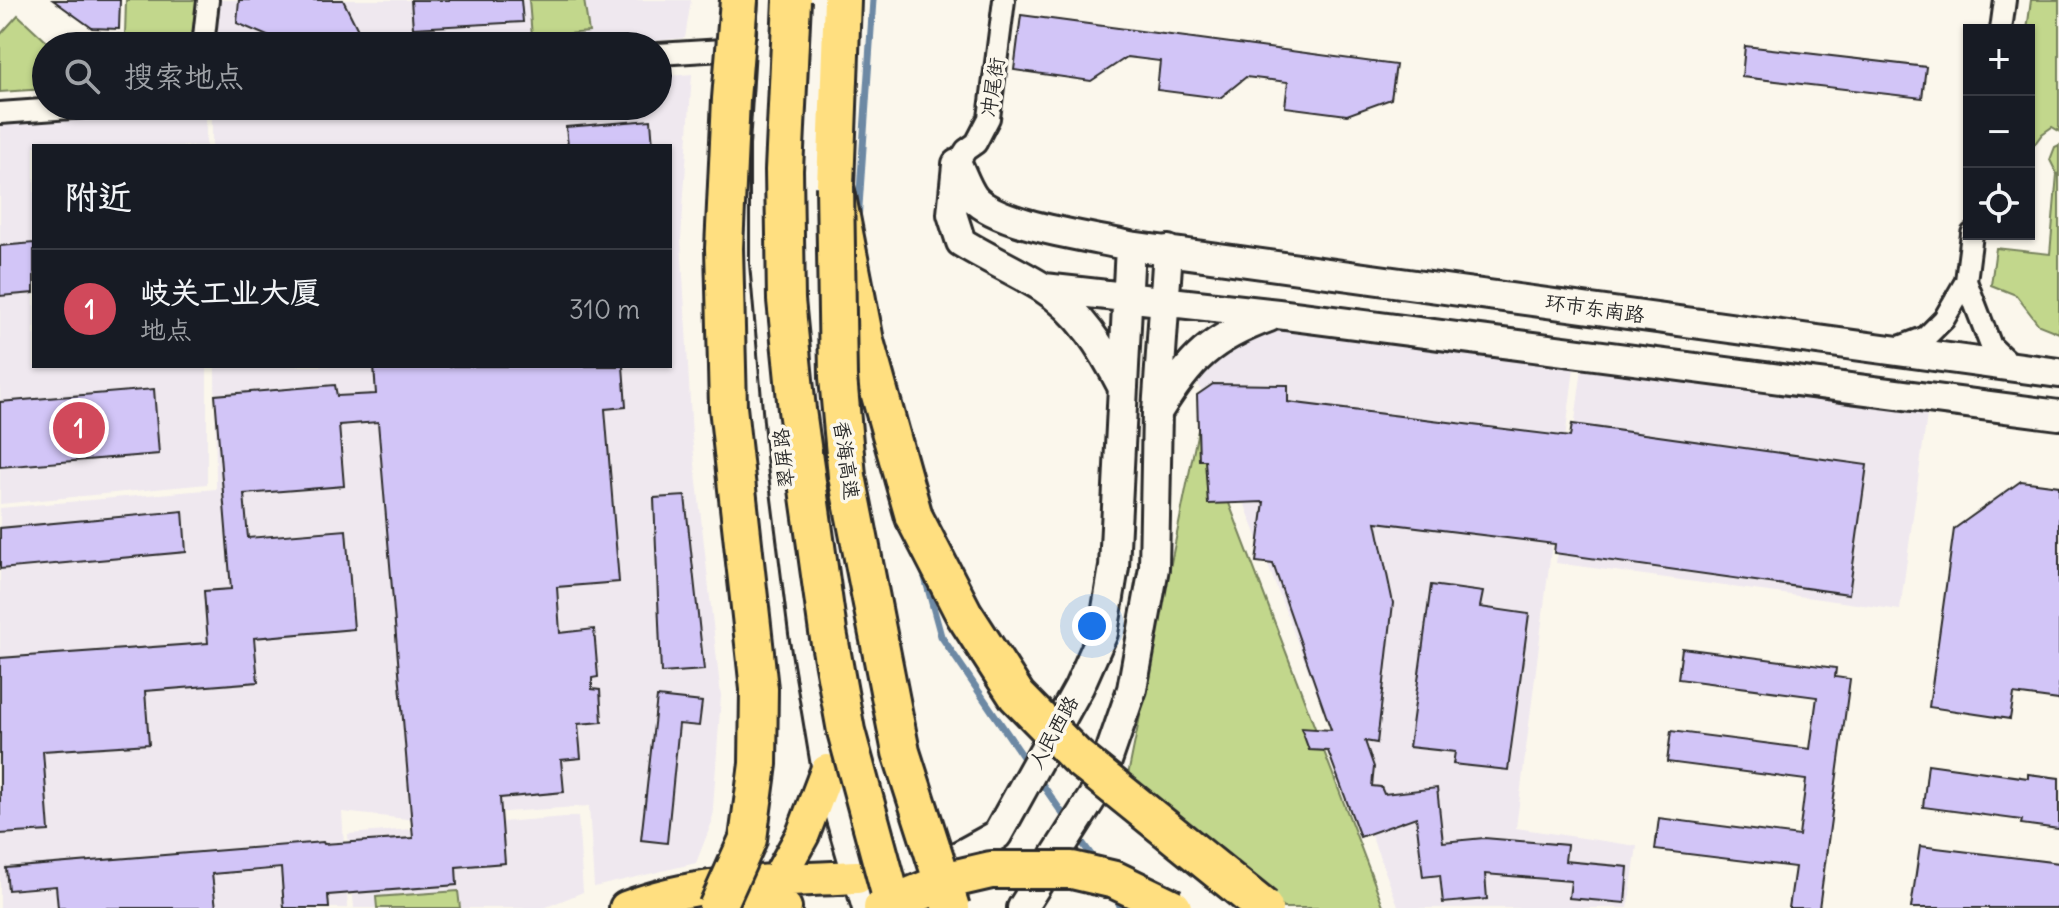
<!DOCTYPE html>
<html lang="zh">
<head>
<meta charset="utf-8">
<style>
	:root { --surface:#171b24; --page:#242831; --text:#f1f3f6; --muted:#9ea1a6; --line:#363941; --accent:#d1495b }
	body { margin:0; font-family:Delius,"LXGW WenKai TC",sans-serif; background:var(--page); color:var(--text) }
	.controls { position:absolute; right:24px; top:24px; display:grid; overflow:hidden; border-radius:0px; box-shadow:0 2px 6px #0004 }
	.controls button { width:72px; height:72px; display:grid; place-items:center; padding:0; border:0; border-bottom:2px solid var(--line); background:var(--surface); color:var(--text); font:40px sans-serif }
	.you { position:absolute; left:1092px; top:626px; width:28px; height:28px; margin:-20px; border:6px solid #fff; border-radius:50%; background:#1a73e8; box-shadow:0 0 0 12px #1a73e833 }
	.badge { display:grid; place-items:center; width:52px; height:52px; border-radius:50%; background:var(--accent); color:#fff; font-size:26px; font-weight:700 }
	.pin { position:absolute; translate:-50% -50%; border:4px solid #fff; box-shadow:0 2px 8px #0006 }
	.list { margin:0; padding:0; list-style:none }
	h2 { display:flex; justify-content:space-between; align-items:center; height:104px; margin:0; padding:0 32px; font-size:34px }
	h2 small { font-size:26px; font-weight:400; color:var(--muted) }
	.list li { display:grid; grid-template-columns:52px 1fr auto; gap:24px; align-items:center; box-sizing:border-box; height:120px; padding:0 32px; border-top:2px solid var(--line) }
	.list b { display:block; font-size:30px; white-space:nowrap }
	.list p { margin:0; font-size:26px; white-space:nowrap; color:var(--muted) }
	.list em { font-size:26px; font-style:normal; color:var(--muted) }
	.icon { flex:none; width:44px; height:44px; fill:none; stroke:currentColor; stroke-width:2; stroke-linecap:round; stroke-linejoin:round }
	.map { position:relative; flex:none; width:2059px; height:908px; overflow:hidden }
	.search { position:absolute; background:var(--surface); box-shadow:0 2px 6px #0004; left:32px; top:32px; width:640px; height:88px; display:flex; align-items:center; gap:20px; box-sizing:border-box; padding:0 28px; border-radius:44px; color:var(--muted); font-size:30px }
	.panel { position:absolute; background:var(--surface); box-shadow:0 2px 6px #0004; left:32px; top:144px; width:640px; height:224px; border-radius:0px }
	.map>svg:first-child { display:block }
	.built { fill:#efe8ef }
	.green { fill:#c2d78c; stroke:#76815c; stroke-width:2 }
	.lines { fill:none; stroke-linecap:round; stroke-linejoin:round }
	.stream { stroke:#6d89a4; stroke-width:7 }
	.building { fill:#d2c5f7; stroke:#2b2b2b; stroke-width:2 }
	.minor-casing { stroke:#2b2b2b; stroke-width:26 }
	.secondary-casing { stroke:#2b2b2b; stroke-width:34 }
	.primary-casing { stroke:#2b2b2b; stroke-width:38 }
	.motorway-casing { stroke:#2b2b2b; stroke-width:42 }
	.minor { stroke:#fbf7ec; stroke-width:20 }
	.secondary { stroke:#fbf7ec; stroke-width:28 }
	.primary { stroke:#ffdf80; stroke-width:32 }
	.motorway { stroke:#ffdf80; stroke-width:36 }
	.motorway-bridge-casing { stroke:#2b2b2b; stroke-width:42; stroke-linecap:butt }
	.motorway-bridge { stroke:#ffdf80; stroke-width:36 }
	.labels { text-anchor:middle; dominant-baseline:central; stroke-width:7; stroke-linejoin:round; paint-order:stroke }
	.street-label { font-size:20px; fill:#2b2b2b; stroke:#fbf7ec }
</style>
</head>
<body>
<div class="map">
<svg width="2059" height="908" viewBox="0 0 2059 908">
	<rect width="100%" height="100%" fill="#fbf7ec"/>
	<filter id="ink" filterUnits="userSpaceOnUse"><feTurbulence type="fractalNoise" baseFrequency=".0125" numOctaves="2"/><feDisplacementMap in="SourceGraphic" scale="16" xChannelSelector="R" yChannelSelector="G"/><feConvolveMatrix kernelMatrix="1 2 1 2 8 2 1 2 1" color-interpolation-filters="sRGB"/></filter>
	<g filter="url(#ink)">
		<path class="built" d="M217 0H691L685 38 603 46H212Z
			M692 74 681 239 692 437 721 696 712 822 696 863 594 887 589 806 407 819 342 812 348 908H0V508L216 489 215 366H670V146H212V118L341 106H658V77Z
			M181 106H206V146H34V366H207V484L0 504V120Z
			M1262 318 1575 360 1516 828 1637 846 1628 908H1399L1193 369Z
			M1583 361 1928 408 1900 610 1556 563Z
			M578 816 583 892 544 908H354L348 834Z"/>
		<path class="green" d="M126 0H201L196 46H83L82 32 125 35Z
			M529 0H584L589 32 532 37Z
			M2031 0H2059V131L2052 127 2042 134 2029 152V30H2027Z
			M18 15 47 42 46 89 0 92V35Z
			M2059 145V333L2039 325 2016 295 1991 285 1996 248 2050 254 2057 174 2050 160 2055 147Z
			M1199 425 1384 908H1283L1259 881 1126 785Z
			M458 891 460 908H377L376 897Z"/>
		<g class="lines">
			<path class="stream" d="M858 221 873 0
				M923 570 941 636 1028 764
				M1038 778 1069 823
				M1076 834 1097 863
				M1115 894 1121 908"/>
		</g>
		<path class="building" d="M53 0H120L119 29 92 28Z
			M239 0H343L358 30 279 41 237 23Z
			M411 0H521L523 22 413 28Z
			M1021 15 1396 65 1391 99 1347 115 1285 107 1288 82 1246 77 1220 98 1157 90 1160 61 1127 57 1091 81 1014 70Z
			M1745 46 1926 67 1922 98 1742 77Z
			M651 120 653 146H568L566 127Z
			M34 243V293L0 296V246Z
			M374 366H623L626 407 605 409 619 582 557 587 560 633 594 629 598 677 592 678V689L600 690 602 722 578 724 581 758 561 760 564 792 500 798 505 863 456 867 457 885 328 895 329 908H284L281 868 212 874 216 908H58L56 886 8 890 6 868 323 842 324 844 413 838 378 422 339 425 344 486 244 494 248 538 346 530 354 629 254 638 258 682 145 691 149 744 43 751 49 831 0 834V658L208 643 204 591 231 589 215 395 335 385 337 396 376 394Z
			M1213 384 1288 385V402L1570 437 1572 424 1867 465 1849 594 1554 553 1555 544 1376 522 1393 603 1377 743 1365 741 1374 767 1372 786 1381 787 1384 794 1437 788 1443 842 1484 838 1567 845 1565 861 1628 867 1625 903 1569 898 1571 881 1485 874 1487 899 1443 903 1440 875 1423 877 1416 817 1360 837 1328 751 1309 750 1301 728 1331 730 1273 564 1256 562 1264 502 1208 504 1205 460H1199L1197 395Z
			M154 389 159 454 0 467V402Z
			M2021 481 2059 486V700L2014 694 2010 719 1929 707 1954 529Z
			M685 496 704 670 661 673 654 498Z
			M183 511 186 552 0 569V528Z
			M1431 585 1483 592 1480 607 1529 614 1508 770 1453 764 1455 752 1409 747Z
			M1682 648 1836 668 1835 677 1850 679 1819 908H1789L1795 867 1655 850 1659 818 1799 836 1806 780 1667 762 1671 731 1810 749 1817 697 1678 679Z
			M657 697 702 702 699 726 679 724 667 843 641 840Z
			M1928 764 2028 778V774L2059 778V829L2021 824 2022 820 1923 807Z
			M1920 846 2059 863V908H1911Z"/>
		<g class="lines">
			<defs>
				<path id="minor" d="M2001 30 2005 0
					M203 46 208 0
					M658 54 771 47
					M0 113 99 106
					M957 164 966 150 976 143 989 118 1004 0
					M1966 281 1991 346 2013 367
					M1897 348 1926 337 1944 319 1966 281 1972 234"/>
				<path id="secondary" d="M774 0 765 146V263L783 466 804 633 827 771 867 908
					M819 0 813 188 814 347 841 581 873 760 912 908
					M957 164C962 174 967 189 974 198 999 226 1092 237 1130 246L2059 373
					M957 165 952 214 961 242C987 258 1016 271 1042 287 1080 311 1103 349 1123 388
					M1044 288 1278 314 2059 415
					M1158 411C1190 359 1211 338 1269 317
					M918 868 955 858 997 835 1079 687 1103 633 1114 567 1130 246
					M1022 908 1097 790 1132 689 1154 568 1157 412 1168 250"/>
				<path id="primary" d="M777 881 803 834 827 771
					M732 894 752 896 785 908
					M626 908C698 880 781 881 857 877"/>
				<path id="motorway" d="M842 0 835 186 865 341 914 517"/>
			</defs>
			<use href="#minor" class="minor-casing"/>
			<use href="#secondary" class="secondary-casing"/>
			<use href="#primary" class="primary-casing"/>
			<use href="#motorway" class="motorway-casing"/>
			<use href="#minor" class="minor"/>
			<use href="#secondary" class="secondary"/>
			<use href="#primary" class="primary"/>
			<use href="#motorway" class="motorway"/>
			<defs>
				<path id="motorway-bridge" d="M792 0 784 170 786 300 797 410 828 632 846 731 894 908
					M835 186 838 377 847 476 901 752 951 908
					M914 517 964 614 1017 696 1077 757 1264 908
					M717 908 748 839 758 764 759 689 728 407 724 248 731 99 739 0
					M882 908 952 879 991 870H1072L1115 880 1173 908"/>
			</defs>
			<use href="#motorway-bridge" class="motorway-bridge-casing"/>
			<use href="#motorway-bridge" class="motorway-bridge"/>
		</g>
	</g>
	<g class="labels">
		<g class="street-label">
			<text transform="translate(992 87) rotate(-81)">冲尾街</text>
			<text transform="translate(1595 308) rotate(8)">环市东南路</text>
			<text transform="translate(783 458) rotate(-96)">翠屏路</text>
			<text transform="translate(847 460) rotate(82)">香海高速</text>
			<text transform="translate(1053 732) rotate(-61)">人民西路</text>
		</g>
	</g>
</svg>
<div class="controls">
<button>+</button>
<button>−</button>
<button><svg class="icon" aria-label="locate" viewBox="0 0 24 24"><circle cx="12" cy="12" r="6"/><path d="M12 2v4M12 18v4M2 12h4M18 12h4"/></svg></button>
</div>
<div class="you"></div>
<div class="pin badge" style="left:79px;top:428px">1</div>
<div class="search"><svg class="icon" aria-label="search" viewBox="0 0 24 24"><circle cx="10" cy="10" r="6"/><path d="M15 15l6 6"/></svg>搜索地点</div>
<section class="panel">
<h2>附近<small></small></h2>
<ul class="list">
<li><span class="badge">1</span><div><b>岐关工业大厦</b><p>地点</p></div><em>310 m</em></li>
</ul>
</section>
</div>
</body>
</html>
